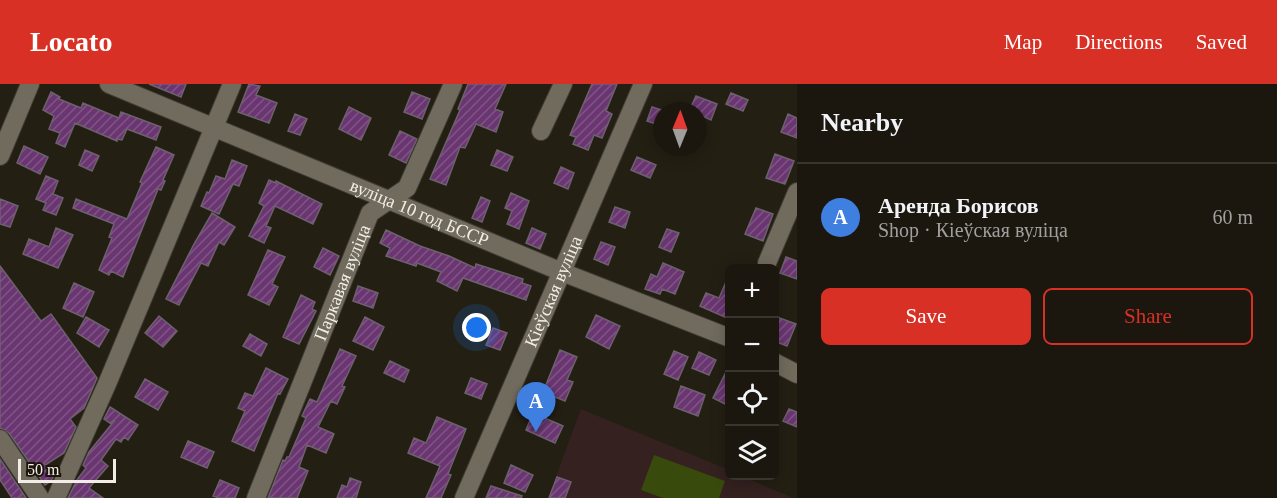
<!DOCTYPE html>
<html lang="en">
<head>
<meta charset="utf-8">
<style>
	:root { --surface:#1b170e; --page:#28241c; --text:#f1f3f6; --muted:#a09f9e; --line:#39362e; --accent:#d93025 }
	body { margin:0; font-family:Georgia,serif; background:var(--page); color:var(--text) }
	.controls { position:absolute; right:18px; bottom:18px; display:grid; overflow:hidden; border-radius:9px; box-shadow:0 3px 15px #0003 }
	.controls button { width:54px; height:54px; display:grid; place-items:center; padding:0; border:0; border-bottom:2px solid var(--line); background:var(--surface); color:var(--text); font:30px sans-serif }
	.compass { position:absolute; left:653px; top:18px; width:54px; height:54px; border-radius:50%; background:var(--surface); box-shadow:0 3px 15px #0003; rotate:1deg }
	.scale { position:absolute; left:18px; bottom:15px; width:98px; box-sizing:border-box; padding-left:6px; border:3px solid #f2eee7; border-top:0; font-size:16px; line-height:21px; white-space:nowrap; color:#f2eee7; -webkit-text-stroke:4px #1b150b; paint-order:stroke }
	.you { position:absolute; left:477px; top:244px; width:21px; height:21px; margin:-15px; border:4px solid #fff; border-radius:50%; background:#1a73e8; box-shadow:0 0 0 9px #1a73e833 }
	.badge { display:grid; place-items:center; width:39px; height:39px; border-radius:50%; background:var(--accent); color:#fff; font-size:20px; font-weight:700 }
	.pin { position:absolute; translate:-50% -50px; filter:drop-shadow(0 2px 3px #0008) }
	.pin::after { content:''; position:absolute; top:32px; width:21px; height:18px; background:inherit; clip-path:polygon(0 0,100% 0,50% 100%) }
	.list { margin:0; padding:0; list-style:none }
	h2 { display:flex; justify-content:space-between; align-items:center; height:78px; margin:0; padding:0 24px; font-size:26px }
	h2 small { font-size:20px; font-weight:400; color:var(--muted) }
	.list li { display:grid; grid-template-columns:39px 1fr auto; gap:18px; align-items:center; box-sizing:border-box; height:108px; padding:0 24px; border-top:2px solid var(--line) }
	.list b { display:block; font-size:22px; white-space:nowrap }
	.list p { margin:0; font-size:20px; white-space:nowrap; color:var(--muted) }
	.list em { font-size:20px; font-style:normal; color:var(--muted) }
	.actions { display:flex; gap:12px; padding:18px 24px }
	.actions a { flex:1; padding:14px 0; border:2px solid var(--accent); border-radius:9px; text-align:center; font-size:21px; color:var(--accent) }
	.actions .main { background:var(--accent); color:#fff }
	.icon { flex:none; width:33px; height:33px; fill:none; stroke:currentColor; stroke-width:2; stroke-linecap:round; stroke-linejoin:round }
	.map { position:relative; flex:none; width:797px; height:414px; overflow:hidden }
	header { display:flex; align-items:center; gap:36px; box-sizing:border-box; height:84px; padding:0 30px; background:var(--accent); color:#fff }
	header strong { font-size:28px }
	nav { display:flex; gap:33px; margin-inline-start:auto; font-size:21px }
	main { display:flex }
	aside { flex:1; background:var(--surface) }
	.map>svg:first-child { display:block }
	.education { fill:#342120 }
	.garden { fill:#384b0c }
	.building { fill:url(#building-hatch); stroke:#6c616d; stroke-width:1.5 }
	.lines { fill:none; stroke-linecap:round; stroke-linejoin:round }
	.minor-casing { stroke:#3f3b34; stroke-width:20 }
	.minor { stroke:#716b5d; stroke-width:18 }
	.labels { text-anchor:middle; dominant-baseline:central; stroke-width:4.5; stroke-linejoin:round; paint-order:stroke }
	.street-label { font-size:18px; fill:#f2eee7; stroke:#1b150b }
</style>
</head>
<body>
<header>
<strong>Locato</strong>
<nav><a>Map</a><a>Directions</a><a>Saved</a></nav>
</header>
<main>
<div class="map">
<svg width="797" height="414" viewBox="0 0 797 414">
	<defs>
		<pattern id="building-hatch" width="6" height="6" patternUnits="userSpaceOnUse" patternTransform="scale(1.5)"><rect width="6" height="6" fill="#6a3672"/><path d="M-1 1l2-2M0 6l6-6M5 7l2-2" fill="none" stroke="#805386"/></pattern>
	</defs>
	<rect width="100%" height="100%" fill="#241f13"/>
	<path class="education" d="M581 325 729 386 730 392H742L793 414H548Z"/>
	<path class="garden" d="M654 371 725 397 719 414H663L641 406Z"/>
	<path class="building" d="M149 0H186L181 13Z
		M249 0 260 2 256 11 277 19 269 39 238 28Z
		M468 0H506L495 25 503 28 496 48 476 40 465 64 460 63 446 101 430 95 460 26 458 25Z
		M592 0H617L606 27 612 30 602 54 594 51 588 66 573 60 576 53 570 51Z
		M51 8 60 13 59 15 81 24 83 19 119 34 121 28 161 43 156 56 127 45 122 56 117 55V57L75 39 65 63 56 59 60 49 49 45 54 32 43 26Z
		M412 8 430 15 422 35 404 28Z
		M731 9 748 16 743 27 726 20Z
		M696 12 717 20 711 36 698 30V27H689Z
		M349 23 371 34 361 56 339 45Z
		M652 23 662 26V42L647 37Z
		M295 30 307 35 300 51 288 47Z
		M788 30 797 34V54L781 48Z
		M400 47 417 55 406 79 389 71Z
		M24 62 48 73 40 90 17 79Z
		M156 63 174 71 163 96 165 97 161 106 158 105 123 193 111 187 109 191 99 186 112 154 109 153 114 140 73 124 76 115 127 135 142 99 140 98Z
		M85 66 99 72 92 87 79 81Z
		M497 66 513 73 507 87 491 81Z
		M775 70 794 77 785 100 766 94Z
		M637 73 656 81 650 94 631 86Z
		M232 76 247 82 239 102 233 100 219 130 201 122 207 108 209 109 216 92 225 95Z
		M561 83 574 89 568 105 554 99Z
		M46 92 58 97 53 110 63 114 56 131 43 126 46 119 36 115Z
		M269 96 276 99V97L322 120 313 140 275 122 266 142 271 144 264 159 249 152 264 122 259 119Z
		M511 109 529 117 519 145 507 140 512 127 505 124Z
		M481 113 490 117 482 138 472 134Z
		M0 115 18 122 10 143 0 140Z
		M615 123 630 128 625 144 609 138Z
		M756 124 773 130 763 157 745 150Z
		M212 129 235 143 224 161 219 158 208 182 201 179 179 221 166 215 194 160Z
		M56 144 73 151 58 184 23 170 29 155 49 163Z
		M532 144 546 150 540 165 526 159Z
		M667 145 679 149 671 168 659 163Z
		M386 146 420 162 449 172 475 184 476 180 523 195 522 199 531 202 526 216 463 194 457 207 437 197 441 188 417 179 416 182 386 172 390 164 380 159Z
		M601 158 615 163 608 181 594 175Z
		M323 164 339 172 330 191 314 183Z
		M268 166 285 173 272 200 278 203 269 221 248 211Z
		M786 173 797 177V195L780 189Z
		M663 179 684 188 675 210 662 205 660 210 645 205 651 190 657 193Z
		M0 182 41 237 51 230 97 294 84 324 70 335 76 343 64 369 45 381 53 393 51 397 45 401 9 349 0 344Z
		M729 191V228L727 234 700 222 706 209 719 214Z
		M74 199 94 208 83 233 63 224Z
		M358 202 378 209 373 224 353 217Z
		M301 211 315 218 312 225 316 227 299 260 283 253Z
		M596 231 620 242 609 265 586 253Z
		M159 232 177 247 163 263 145 249Z
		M774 232 796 240 787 262 774 257Z
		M86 233 109 246 99 263 77 249Z
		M365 233 384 243 373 266 353 257Z
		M493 244 507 249 500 266 486 261Z
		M250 250 267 260 261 272 243 262Z
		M340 265 356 272 342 302 345 303 337 320 331 317 318 343 334 350 326 369 307 361 299 383 308 387 297 414H268L283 376 285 377 287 373H289L306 334 302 332 310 315 317 318Z
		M560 266 577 273 567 296 573 298 565 317 543 308Z
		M674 267 688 273 678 296 664 290Z
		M699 268 716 276 709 291 692 284Z
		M390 277 409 286 404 298 384 289Z
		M729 282V322L713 314Z
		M266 284 288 295 280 310 278 309 254 367 232 357 245 327 238 324 245 309 253 312Z
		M471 294 487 300 481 315 465 309Z
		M145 295 168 308 158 326 135 313Z
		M681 302 705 311 698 332 674 323Z
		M110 323 138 341 128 356 124 353 121 358 116 355 101 376 108 382 89 404 103 414H68L77 396 86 384 83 381 89 368 115 336 110 339 104 335Z
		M789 325 797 328V343L783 337Z
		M533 329 563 342 555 359 526 346Z
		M437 333 466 345 448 390 451 391 441 414H426L440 382 408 369 414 354 426 359Z
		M188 357 214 368 207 384 181 373Z
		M0 375 26 414H12L0 396Z
		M511 381 533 391 525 408 504 399Z
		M557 393 571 398 565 414H549Z
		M350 394 361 398 356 414H337L342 401 347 403Z
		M220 396 239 404 235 414H219L213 412Z
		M491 402 522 412 521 414H486Z"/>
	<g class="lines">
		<defs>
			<g id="minor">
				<path id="s1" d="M109 0 562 188 730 254"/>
				<path d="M541 47 563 0"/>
				<path d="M0 72 30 0"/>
				<path d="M767 179 797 108"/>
				<path d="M774 278 797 290"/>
				<path d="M0 355 40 414"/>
				<path d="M56 414 107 300 232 0"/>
				<path id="s2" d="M256 414 370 129 407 104 453 0"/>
				<path id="s3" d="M464 414 643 0"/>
			</g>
		</defs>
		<use href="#minor" class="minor-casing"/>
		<use href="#minor" class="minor"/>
	</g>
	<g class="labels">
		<g class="street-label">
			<text stroke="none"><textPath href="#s1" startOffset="336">вуліца 10 год БССР</textPath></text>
			<text stroke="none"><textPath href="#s2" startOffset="232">Паркавая вуліца</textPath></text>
			<text stroke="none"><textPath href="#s3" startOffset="225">Кіеўская вуліца</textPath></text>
		</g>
	</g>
</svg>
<div class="controls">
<button>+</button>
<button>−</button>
<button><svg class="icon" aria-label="locate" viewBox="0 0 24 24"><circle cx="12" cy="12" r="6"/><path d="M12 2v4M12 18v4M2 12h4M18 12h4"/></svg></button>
<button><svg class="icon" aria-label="layers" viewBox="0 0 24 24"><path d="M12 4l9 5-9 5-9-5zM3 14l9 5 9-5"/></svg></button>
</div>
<svg class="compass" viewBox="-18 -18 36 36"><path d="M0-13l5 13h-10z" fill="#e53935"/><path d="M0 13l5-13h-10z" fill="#a09f9e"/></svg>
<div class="scale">50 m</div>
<div class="you"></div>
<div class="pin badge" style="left:536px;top:348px;background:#3f7fe0">A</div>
</div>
<aside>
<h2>Nearby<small></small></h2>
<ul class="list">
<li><span class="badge" style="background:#3f7fe0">A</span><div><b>Аренда Борисов</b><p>Shop · Кіеўская вуліца</p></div><em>60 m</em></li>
</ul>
<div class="actions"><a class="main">Save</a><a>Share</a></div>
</aside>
</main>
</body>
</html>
